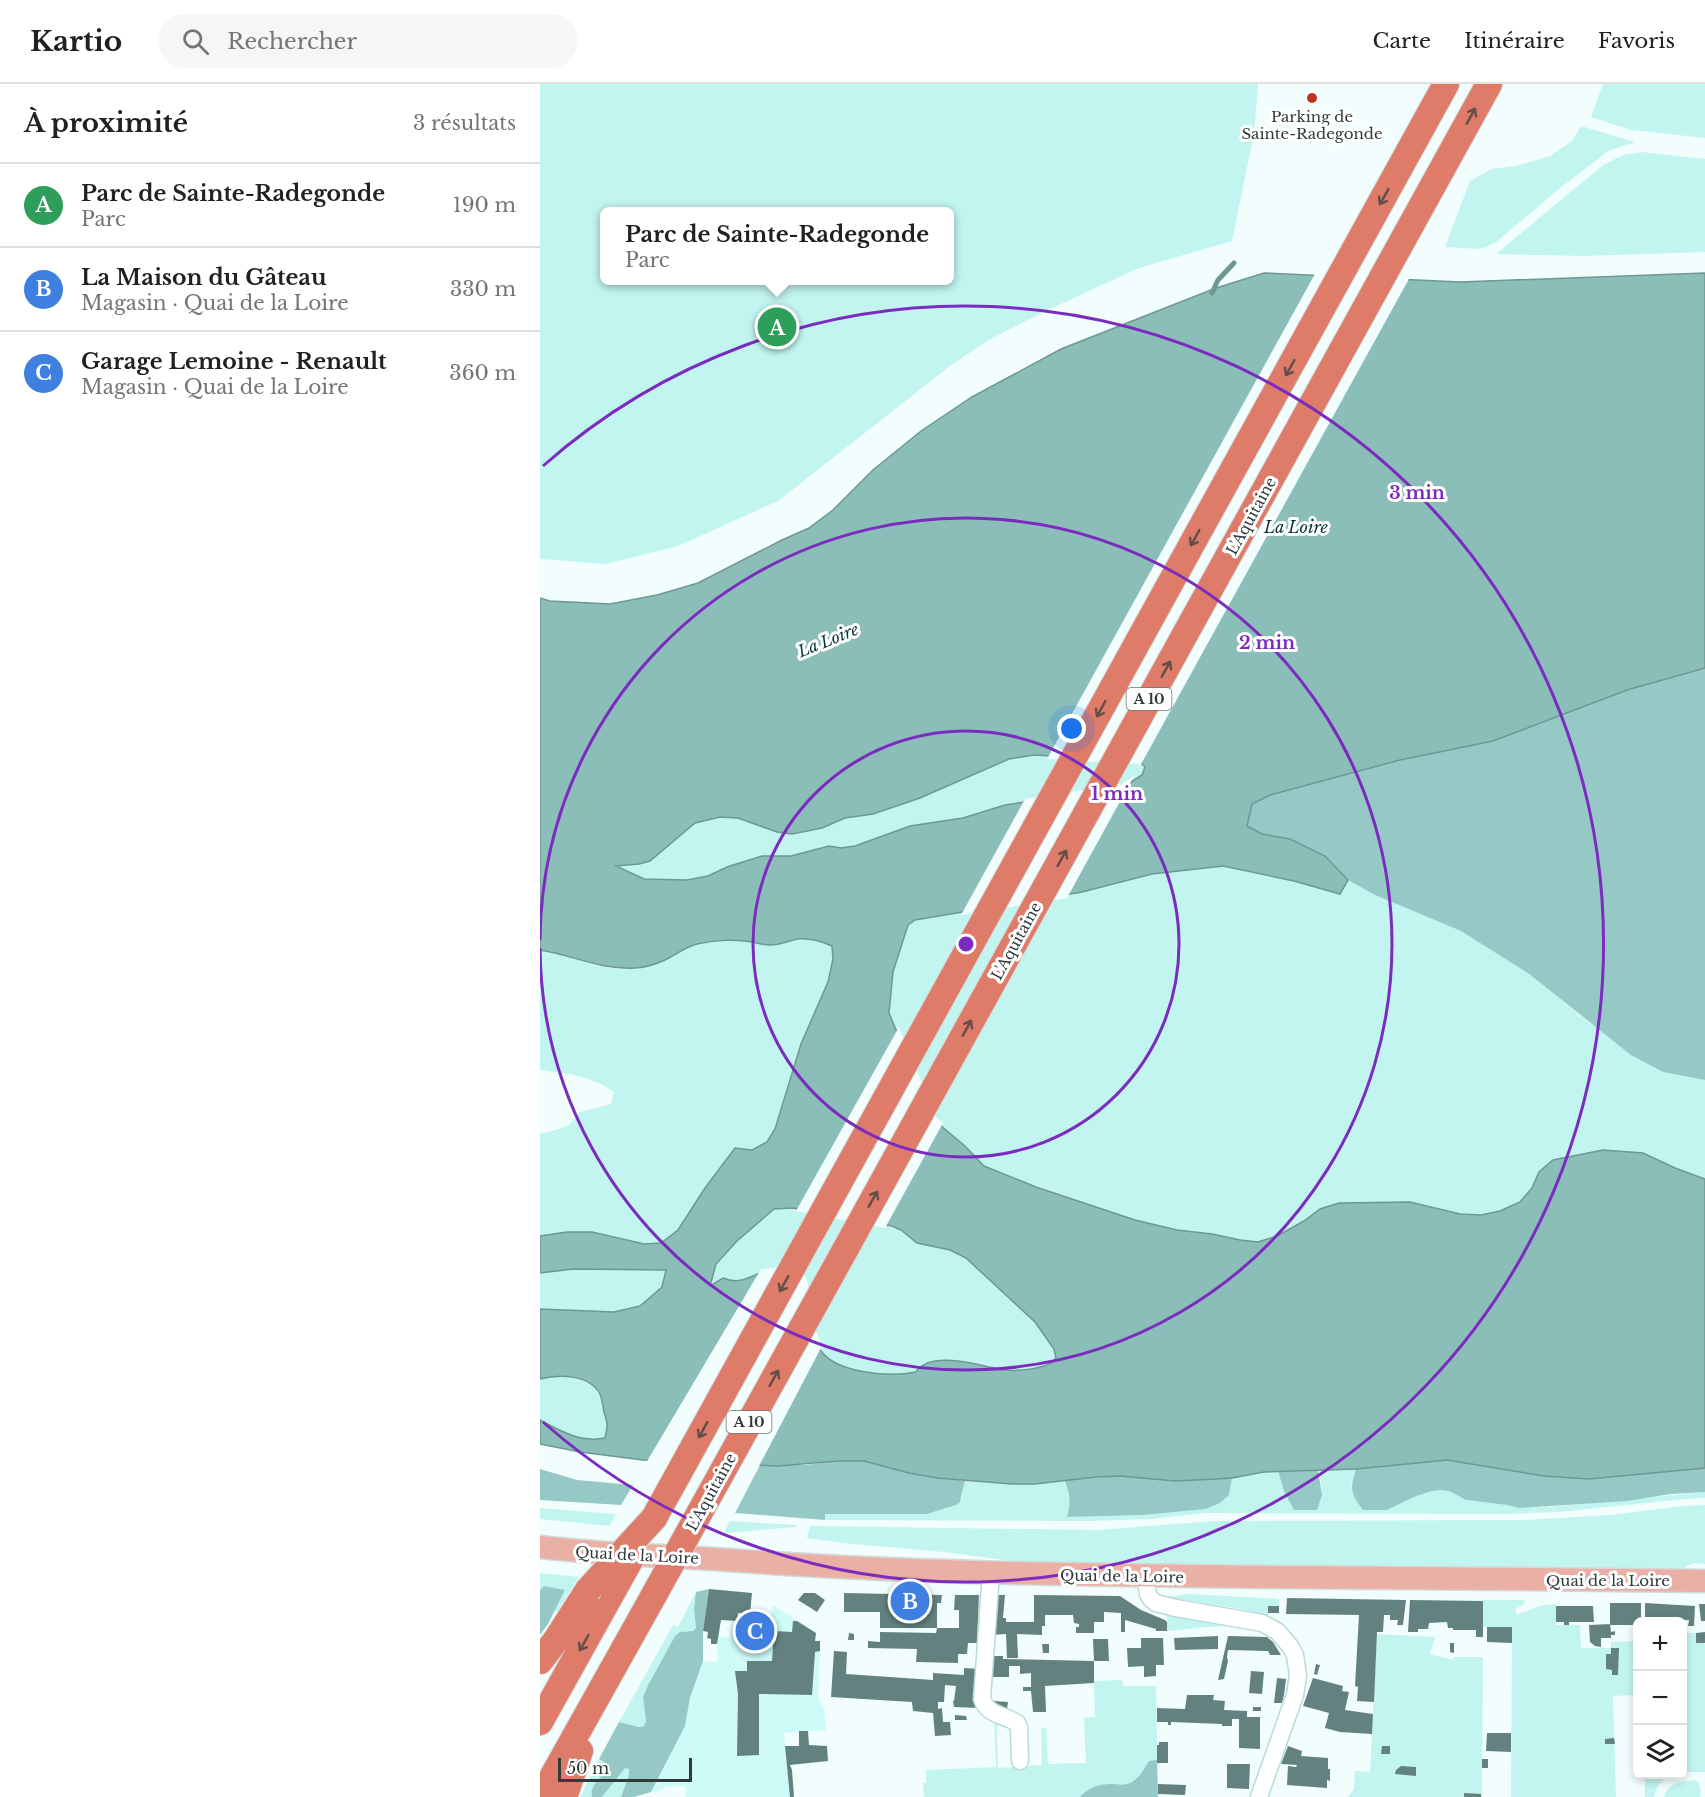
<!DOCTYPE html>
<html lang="fr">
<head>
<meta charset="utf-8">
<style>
	:root { --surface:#fff; --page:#f6f6f6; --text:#202124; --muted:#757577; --line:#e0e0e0; --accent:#db2777 }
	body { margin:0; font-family:"Libre Baskerville",serif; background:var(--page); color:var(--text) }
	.controls { position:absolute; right:18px; bottom:18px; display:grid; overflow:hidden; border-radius:9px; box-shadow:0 3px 9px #0003 }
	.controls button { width:54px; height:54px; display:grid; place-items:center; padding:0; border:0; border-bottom:2px solid var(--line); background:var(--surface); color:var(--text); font:30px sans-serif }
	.scale { position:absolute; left:18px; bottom:15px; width:134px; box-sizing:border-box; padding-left:6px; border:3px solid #2e3b3a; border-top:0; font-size:16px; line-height:21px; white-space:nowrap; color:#2e3b3a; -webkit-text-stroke:4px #fff; paint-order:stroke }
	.you { position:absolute; left:532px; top:645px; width:21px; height:21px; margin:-15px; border:4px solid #fff; border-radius:50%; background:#1a73e8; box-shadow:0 0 0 9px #1a73e833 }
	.badge { display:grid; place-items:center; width:39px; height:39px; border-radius:50%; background:var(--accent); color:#fff; font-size:20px; font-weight:700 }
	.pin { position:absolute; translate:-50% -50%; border:3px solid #fff; box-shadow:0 2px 6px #0006 }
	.popup { position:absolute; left:60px; top:123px; width:354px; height:78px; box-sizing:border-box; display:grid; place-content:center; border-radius:9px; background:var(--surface); filter:drop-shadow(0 2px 4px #0005); font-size:20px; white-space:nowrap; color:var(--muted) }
	.popup b { font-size:22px; color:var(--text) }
	.popup::after { content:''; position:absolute; left:50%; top:100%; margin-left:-12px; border:12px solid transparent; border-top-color:var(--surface) }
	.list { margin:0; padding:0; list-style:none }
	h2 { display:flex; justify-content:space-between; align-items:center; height:78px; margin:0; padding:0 24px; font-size:26px }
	h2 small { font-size:20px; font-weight:400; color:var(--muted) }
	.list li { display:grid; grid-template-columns:39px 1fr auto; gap:18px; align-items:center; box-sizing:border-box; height:84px; padding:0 24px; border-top:2px solid var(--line) }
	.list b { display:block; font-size:22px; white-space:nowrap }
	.list p { margin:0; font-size:20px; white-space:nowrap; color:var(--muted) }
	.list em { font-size:20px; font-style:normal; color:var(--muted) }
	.icon { flex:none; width:33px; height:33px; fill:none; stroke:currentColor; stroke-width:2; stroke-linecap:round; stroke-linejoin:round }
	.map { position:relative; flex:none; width:1165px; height:1713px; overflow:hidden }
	header { display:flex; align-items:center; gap:36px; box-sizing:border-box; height:84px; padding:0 30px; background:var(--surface); border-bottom:2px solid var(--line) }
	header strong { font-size:28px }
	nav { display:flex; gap:33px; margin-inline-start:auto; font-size:21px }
	.search { width:420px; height:54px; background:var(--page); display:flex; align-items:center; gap:15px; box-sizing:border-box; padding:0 21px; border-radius:33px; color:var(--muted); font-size:22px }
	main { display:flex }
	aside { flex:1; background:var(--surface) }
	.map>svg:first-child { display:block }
	.built { fill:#cefbf7 }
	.green { fill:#c2f4f0; fill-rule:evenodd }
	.forest { fill:#96c9c5 }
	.water { fill:#8bbeb9; stroke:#6f9793; stroke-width:1.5; fill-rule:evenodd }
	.pier { fill:#f1fefd }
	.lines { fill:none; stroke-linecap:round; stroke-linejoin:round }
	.stream { stroke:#6f9793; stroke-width:5 }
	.building { fill:#63827f }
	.minor-casing { stroke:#b9dbd8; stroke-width:19 }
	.major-casing { stroke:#d5d8d8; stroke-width:25 }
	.highway-casing { stroke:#d5d8d8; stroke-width:28 }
	.minor { stroke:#fff; stroke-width:16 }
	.major { stroke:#ebb0a5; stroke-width:22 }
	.highway { stroke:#de7b69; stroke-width:26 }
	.highway-bridge-casing { stroke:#d5d8d8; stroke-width:28; stroke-linecap:butt }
	.highway-bridge { stroke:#de7b69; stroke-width:26 }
	.oneway { stroke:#634e48 }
	.ring { fill:none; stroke:#7b2cbf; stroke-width:3 }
	.poi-dot { fill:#bf3320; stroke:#fff; stroke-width:2 }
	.labels { text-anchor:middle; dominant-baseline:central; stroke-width:6; stroke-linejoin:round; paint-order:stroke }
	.shield { fill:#fff; stroke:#6d7675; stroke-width:1.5 }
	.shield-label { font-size:14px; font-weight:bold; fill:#2e3b3a }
	.poi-label { font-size:15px; fill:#2e3b3a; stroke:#fff }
	.street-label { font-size:15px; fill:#2e3b3a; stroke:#fff }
	.water-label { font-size:16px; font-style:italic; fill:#033533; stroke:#fff }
	.centre { fill:#7b2cbf; stroke:#fff; stroke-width:3 }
	.ring-label { font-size:18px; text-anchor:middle; font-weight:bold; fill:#7b2cbf; stroke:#fff; stroke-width:6; stroke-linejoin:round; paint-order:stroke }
</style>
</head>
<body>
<header>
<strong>Kartio</strong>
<div class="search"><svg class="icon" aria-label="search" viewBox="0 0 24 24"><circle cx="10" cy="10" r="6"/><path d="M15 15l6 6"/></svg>Rechercher</div>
<nav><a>Carte</a><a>Itinéraire</a><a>Favoris</a></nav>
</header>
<main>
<aside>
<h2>À proximité<small>3 résultats</small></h2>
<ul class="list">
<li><span class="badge" style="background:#2e9e5b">A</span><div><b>Parc de Sainte-Radegonde</b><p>Parc</p></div><em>190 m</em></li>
<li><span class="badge" style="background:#3f7fe0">B</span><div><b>La Maison du Gâteau</b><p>Magasin · Quai de la Loire</p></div><em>330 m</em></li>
<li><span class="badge" style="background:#3f7fe0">C</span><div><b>Garage Lemoine - Renault</b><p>Magasin · Quai de la Loire</p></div><em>360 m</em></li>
</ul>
</aside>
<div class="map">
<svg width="1165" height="1713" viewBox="0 0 1165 1713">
	<rect width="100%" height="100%" fill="#f1fefd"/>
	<path class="built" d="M233 1521 276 1549 275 1556 280 1557 278 1616 284 1623 286 1646 244 1649 250 1713H146L145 1702 125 1703 121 1707 111 1708 145 1642 150 1615 163 1577 177 1578 178 1552 190 1554 193 1536 197 1534 229 1536 228 1531 231 1529Z"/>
	<path class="green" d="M0 0H718L714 50 692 157 599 184 501 229 447 257 410 282 238 417 138 462 66 480 0 475ZM64 128H410V196H64Z
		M1063 0H1165V54L1091 46 1051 33Z
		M1041 42 1095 58 1068 67 1019 105 955 159 940 165 905 163 930 97 951 85 976 82 1010 72 1032 57Z
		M1103 68 1165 75V168L1045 172 956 170 1063 81 1083 71Z
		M494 671 599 677 605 683 602 691 583 703 465 721 423 734 353 748 316 762 301 764 289 762 251 772H222L187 783 168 792 147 796 104 795 75 782 99 780 155 739 180 733 198 734 237 748 252 750 282 744 305 734 333 730 380 714 469 675Z
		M683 782 754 797 800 809 808 796 835 811 921 847 989 890 1048 938 1123 988 1165 996V1095L1135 1084 1103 1069 1063 1066 1013 1076 999 1088 992 1104 980 1118 960 1127 941 1131 920 1130 870 1118 799 1119 780 1125 764 1137 737 1152 718 1158 700 1156 672 1150 637 1146 595 1136 459 1089 444 1082 425 1062 393 1035 349 929 353 888 368 841 375 836 542 808 612 790Z
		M257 855 279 856 292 862 293 875 288 898 261 960 235 1045 227 1058 212 1066 165 1104 138 1146 121 1159 104 1160 52 1148H27L0 1152V1049L10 1048 29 1041 40 1028 71 1020 74 1008C52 992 26 989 0 986V866L19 869 55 881 76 885 97 884 123 877 139 868 157 860 183 857H210L228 861 243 860Z
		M253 1124 352 1142 361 1146 377 1159 411 1166 426 1174 495 1238 514 1265 516 1274C508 1286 473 1288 459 1285 452 1283 447 1280 441 1280 420 1281 400 1282 380 1283L376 1288C358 1292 319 1289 302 1283 293 1279 286 1273 280 1266L220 1189C207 1195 197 1200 183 1194L170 1203 176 1180 197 1157 234 1125Z
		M33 1185 127 1186 122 1203 100 1222 74 1228 0 1225V1189Z
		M9 1292 33 1293 53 1301 60 1311 69 1339 65 1355C41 1358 20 1347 0 1336V1295Z
		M816 1385 811 1402 847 1426 876 1412 892 1407 902 1406 909 1407 926 1416 967 1421 979 1424 1010 1423 1165 1408V1414L1144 1415 1019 1428 963 1430 665 1429 610 1435 550 1437 285 1436V1430H387L416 1421 422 1415 425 1397C458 1400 490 1400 524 1395 530 1409 530 1419 528 1433L604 1431 666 1425 680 1419 689 1411 692 1394 718 1388 738 1387 744 1407 755 1426 782 1405 778 1386Z
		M1165 1421V1480L1153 1479 1146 1482 1145 1487 503 1481 404 1468 303 1459 267 1454 270 1442 558 1446 675 1437 984 1436 1070 1431 1143 1422Z
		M0 1424 76 1430 69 1442 61 1441 0 1435Z
		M190 1437 256 1441V1443L184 1449Z
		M0 1489 39 1493 17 1528 14 1527 25 1506 4 1502 0 1506Z
		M156 1508 154 1525 156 1544 153 1547H145L135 1552 107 1603 103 1613 106 1637 104 1642 99 1643 79 1638 133 1541 138 1543Z
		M649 1510 739 1515V1522H729L728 1532H727L706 1526 626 1513Z
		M943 1516H984L985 1520 975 1525 977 1531 1003 1521 1016 1520V1541H1040L1041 1564H1071V1558L1097 1557V1645H1096L1094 1611 1073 1612 1076 1713H971L972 1543H943Z
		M627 1531 689 1541 627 1547Z
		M1142 1549H1156V1559H1164L1165 1561V1688H1143Z
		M837 1550 895 1553 890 1570 913 1576 914 1573H943L942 1713H808L814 1705 815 1687 830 1688Z
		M582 1596 583 1602H616L618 1713H384L383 1699H386V1686L456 1683 454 1635 472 1642H457L458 1684 502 1681 501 1644H506L508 1680 546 1679 544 1634 555 1633 554 1597Z
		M59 1675 67 1680C65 1694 49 1699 52 1713H40Z
		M85 1683 89 1685V1691L81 1713H62Z
		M1105 1691V1690L1134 1691C1121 1695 1117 1701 1114 1713H1105Z
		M1155 1696 1159 1699 1161 1709 1160 1713H1124C1128 1698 1142 1698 1155 1696Z"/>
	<path class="forest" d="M1165 584V996L1123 988 1091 971 989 890 921 847 835 811 808 796 785 772 750 755 722 750 707 742 712 720 730 711 860 676 953 657 1087 606Z
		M907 1376 1004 1392 1049 1395 1165 1384V1408L1131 1410 1087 1417 979 1424 967 1421 926 1416 909 1407 902 1406 892 1407 876 1412 847 1426H823C810 1409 810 1405 816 1385Z
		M298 1377H324L369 1389 425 1397 420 1418 416 1421 387 1430H285V1436L195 1429 220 1381H265Z
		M0 1385 37 1396 93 1401 81 1421 0 1416Z
		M778 1386 782 1411 777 1426H754L744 1407 738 1387Z
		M580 1392 635 1397 692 1394 689 1411 680 1419 666 1425 604 1431 527 1433C531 1419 530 1409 524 1395Z
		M4 1502 25 1506 8 1540 0 1551V1506Z
		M169 1505 163 1547V1577L150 1614 145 1642 111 1708 94 1713H81L89 1691V1685L85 1684 62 1713H52C49 1699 65 1694 67 1680L59 1675 79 1638 99 1643 104 1642 106 1637 103 1613 107 1603 135 1552 140 1548 153 1547 156 1544 154 1525 156 1508Z
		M617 1676 618 1713H540C548 1704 558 1700 571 1700 578 1700 584 1702 590 1699 600 1694 604 1685 609 1677Z"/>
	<path class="water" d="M724 189 920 198 1165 189V584L1087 606 953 657 860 676 730 711 712 720 707 742 722 750 750 755 785 772 808 796 800 810 754 797 683 782 612 790 542 808 375 836 368 841 353 888 349 929 393 1035 425 1062 444 1082 496 1103 595 1136 637 1146 672 1150 700 1156 718 1158 737 1152 764 1137 780 1125 799 1119 870 1118 920 1130 941 1131 960 1127 980 1118 992 1104 999 1088 1013 1076 1063 1066 1103 1069 1135 1084 1165 1095V1384L1049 1395 1004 1392 907 1376 816 1385 724 1388 692 1394 676 1395 635 1397 580 1392 556 1393 495 1400H472L397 1394 369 1389 324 1377H298L238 1382 103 1376 40 1368 0 1360V1336C20 1347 41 1359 65 1354 68 1340 68 1341 64 1328 63 1322 62 1315 60 1310 49 1290 18 1290 0 1295V1225L74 1228 100 1222 122 1203 126 1186 33 1185 0 1189V1152L27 1148H52L104 1160 121 1159 138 1146 165 1104 195 1064 212 1066 227 1058 235 1045 261 960 288 898 293 875 292 862C281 857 270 854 257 855 248 857 240 861 230 861 224 861 218 859 212 858 196 855 174 856 157 860 145 863 136 871 125 876 116 880 103 884 94 884 61 886 32 871 0 866V514L10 517 70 520 117 511 158 499 242 456 269 444 293 426 333 386 381 347 432 313 521 265 676 204ZM494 671 599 677 605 683 602 691 583 703 465 721 423 734 370 742 315 762 301 764 289 762 251 772H222L187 783 168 792 147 796 104 795 76 782 99 780 110 777 155 739 180 733 198 734 237 748 252 750 282 744 305 734 333 730 380 714 469 675ZM253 1124 352 1142 361 1146 377 1159 410 1166 426 1174 495 1238 514 1265 516 1274C508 1286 473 1288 459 1285 438 1281 390 1266 376 1288 351 1293 298 1290 281 1267 275 1259 274 1247 269 1237 265 1231 258 1226 253 1221 242 1210 231 1199 220 1189 207 1195 197 1200 183 1194L170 1202 176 1180 197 1157 234 1125Z"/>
	<path class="pier" d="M776 188 870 193 600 682 598 680 507 675Z
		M594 692 527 814 421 831 485 715 582 700Z
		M359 943 396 1033 403 1039 345 1144 256 1127Z
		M240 1183 266 1193 271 1213V1235L282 1262 218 1384 106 1379 221 1185Z"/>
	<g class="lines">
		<path class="stream" d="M672 209 678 196 694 179"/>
	</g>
	<path class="building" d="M169 1505 212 1509 210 1530 198 1529 197 1537 181 1536 177 1560H171V1555L167 1554 168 1548 163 1547Z
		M264 1509H275L285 1516 277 1528 258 1516Z
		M304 1509 402 1511 401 1519H397V1544H419V1526H414L415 1511H439L437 1559H428L427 1570H418V1579L376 1578 377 1565 328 1564V1557L340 1558V1548L396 1549 397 1544H340V1528H304Z
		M453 1511H465L463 1534H466V1538H494V1511L580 1512 601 1526 625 1536 627 1538V1547H616V1545L585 1536V1548H581V1529L564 1528V1538H554V1549H536V1543H539V1540L534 1539 533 1531H505V1542H502V1551L477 1550 478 1574H467L466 1550 451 1551Z
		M747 1514 866 1516 863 1541H857L858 1536H850V1531H844L843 1548H837L834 1618 817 1617 818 1603 815 1602 819 1531 746 1530Z
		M870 1516 943 1517V1553H936V1546H913V1544H908L907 1538 889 1539 888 1545H878V1548H868Z
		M1070 1519H1101V1538H1098V1541H1070Z
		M1105 1519 1155 1522 1154 1542H1148L1149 1536 1105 1538Z
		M1159 1520H1165V1537H1161Z
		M728 1522H739V1529H728Z
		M1016 1522H1053L1054 1538H1029V1541H1024V1538H1016Z
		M253 1537H257L276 1549 275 1557H280V1567L275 1568 272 1611 219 1610V1671L197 1672 198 1610 195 1587H207V1577H232L234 1547 252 1548Z
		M1070 1540 1071 1548 1075 1547V1551H1071V1554H1061V1563L1055 1562 1050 1558 1049 1541Z
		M947 1543H972V1559L947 1558Z
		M1165 1548V1559H1156V1549Z
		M309 1549 314 1550V1556H308Z
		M678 1552V1565L635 1566 634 1554Z
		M688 1552 727 1553 733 1558 741 1571H730L728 1567 688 1566 687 1573 688 1577 684 1595 678 1596Z
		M601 1554H623L624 1581H616V1592L604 1593V1582L588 1583 587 1564H601Z
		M553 1555H568L569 1577H554Z
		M910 1559H914V1569L910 1568Z
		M502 1560H509V1569H503Z
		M1071 1564H1079L1078 1591H1072V1586L1066 1585V1570H1071Z
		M294 1567 307 1568 306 1590 393 1596V1589L424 1591V1584L441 1585 439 1624 414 1623 413 1617H414L416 1602 405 1601 404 1618H398V1625L402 1624 403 1638H410L411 1651 395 1652 393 1629 373 1627 372 1618 291 1613Z
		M450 1572H463V1575L554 1577V1599L505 1602 506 1628H493L491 1607H483V1603H491V1589L480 1590V1582H469V1593H453V1582L450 1583Z
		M776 1580 780 1581 777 1591 774 1590Z
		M711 1587 724 1588 722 1610 709 1609Z
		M737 1594 746 1595 744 1611 742 1619H734Z
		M773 1594 803 1602 802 1607 809 1608 805 1626 833 1630 832 1650 800 1648 785 1644 789 1629 763 1622Z
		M647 1611H674L673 1616 685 1617 684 1626 707 1627V1633H720V1665L699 1664V1635H692V1642H682V1640L631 1638V1641H628V1638H617V1624L645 1625Z
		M454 1617 468 1618 467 1625 453 1623Z
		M713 1623H721V1627H713Z
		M415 1631 426 1632 427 1636H415Z
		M259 1647H268L269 1661 287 1662 288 1677 250 1681 252 1686 254 1713H250L245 1662H259Z
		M947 1649H971V1668L946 1667Z
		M1074 1654 1075 1660H1065V1655Z
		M619 1658H628V1679H617V1661H619Z
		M748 1662 762 1667 761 1672 788 1674V1685H790V1697L787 1696V1704L747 1701 748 1682 756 1683 757 1681 741 1680Z
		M842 1662H850V1670H841Z
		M942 1675H948V1684H942Z
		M687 1680H710L709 1705 687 1704Z
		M861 1682 876 1683V1692L855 1690 856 1686Z
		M618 1700 646 1701 645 1711 618 1710Z
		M924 1709 941 1710V1713H924Z"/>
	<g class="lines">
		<defs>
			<path id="minor" d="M451 1489 442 1615C447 1631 465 1631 477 1639L479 1643 480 1677
				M607 1493V1504L608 1510 611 1515 616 1519 636 1524 722 1539 737 1547 750 1562 755 1571 758 1591 755 1611 719 1713"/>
			<path id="major" d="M0 1463C62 1471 124 1471 187 1476 366 1489 546 1491 726 1493 872 1494 1019 1495 1165 1497"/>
			<path id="highway" d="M305 1166 949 0
				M114 1434 906 0
				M0 1577 16 1556 48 1506
				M0 1638 73 1507
				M1 1713 114 1511
				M24 1713 40 1667"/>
		</defs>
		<use href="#minor" class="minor-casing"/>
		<use href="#major" class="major-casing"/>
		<use href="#highway" class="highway-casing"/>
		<use href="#minor" class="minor"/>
		<use href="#major" class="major"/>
		<use href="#highway" class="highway"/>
		<defs>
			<path id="highway-bridge" d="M48 1506 114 1434
				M73 1507 92 1473
				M114 1511 305 1166"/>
		</defs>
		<use href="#highway-bridge" class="highway-bridge-casing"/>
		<use href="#highway-bridge" class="highway-bridge"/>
	</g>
	<defs><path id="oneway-shaft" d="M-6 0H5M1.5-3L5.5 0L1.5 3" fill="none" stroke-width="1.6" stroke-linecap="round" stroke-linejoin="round" transform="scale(1.5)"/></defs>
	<g class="oneway">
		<use href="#oneway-shaft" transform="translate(931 32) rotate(-61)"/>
		<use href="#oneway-shaft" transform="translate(844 113) rotate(119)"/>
		<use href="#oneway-shaft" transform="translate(750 284) rotate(119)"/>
		<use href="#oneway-shaft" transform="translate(655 454) rotate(119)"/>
		<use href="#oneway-shaft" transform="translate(626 585) rotate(-61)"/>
		<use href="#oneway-shaft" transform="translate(561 625) rotate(119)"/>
		<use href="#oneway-shaft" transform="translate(522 774) rotate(-61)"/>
		<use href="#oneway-shaft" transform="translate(427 944) rotate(-61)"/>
		<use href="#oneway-shaft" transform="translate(333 1115) rotate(-61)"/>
		<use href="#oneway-shaft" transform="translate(244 1200) rotate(119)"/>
		<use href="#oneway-shaft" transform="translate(234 1294) rotate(-61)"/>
		<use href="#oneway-shaft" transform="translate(163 1346) rotate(119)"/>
		<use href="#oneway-shaft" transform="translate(44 1559) rotate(119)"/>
	</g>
	<g class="ring">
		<circle cx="426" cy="860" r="213"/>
		<path d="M0 856A426 426 0 1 1 0 864"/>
		<path d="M3 382A638 638 0 1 1 3 1338"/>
	</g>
	<circle class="poi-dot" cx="772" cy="14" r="6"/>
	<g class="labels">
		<g class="shield">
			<rect x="586.5" y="604" width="45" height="22" rx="4.5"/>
			<rect x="186.5" y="1327" width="45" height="22" rx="4.5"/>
		</g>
		<g class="shield-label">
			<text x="609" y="615">A 10</text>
			<text x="209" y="1338">A 10</text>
		</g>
		<g class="poi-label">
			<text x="772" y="32">Parking de<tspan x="772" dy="17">Sainte-Radegonde</tspan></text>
		</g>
		<g class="street-label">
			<text transform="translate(711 432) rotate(-61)">L'Aquitaine</text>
			<text transform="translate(476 857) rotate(-61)">L'Aquitaine</text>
			<text transform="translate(171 1408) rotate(-61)">L'Aquitaine</text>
			<text transform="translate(97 1471) rotate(3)">Quai de la Loire</text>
			<text transform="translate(582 1492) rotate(1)">Quai de la Loire</text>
			<text x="1068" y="1496">Quai de la Loire</text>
		</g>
		<g class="water-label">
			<text x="756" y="443">La Loire</text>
			<text transform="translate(288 556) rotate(-22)">La Loire</text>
		</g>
	</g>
	<circle cx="426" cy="860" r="9" class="centre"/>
	<g class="ring-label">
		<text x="877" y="415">3 min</text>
		<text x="727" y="565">2 min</text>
		<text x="577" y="716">1 min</text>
	</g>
</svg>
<div class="controls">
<button>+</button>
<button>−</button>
<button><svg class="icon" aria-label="layers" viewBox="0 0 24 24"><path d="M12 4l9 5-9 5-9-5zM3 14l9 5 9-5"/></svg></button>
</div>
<div class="scale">50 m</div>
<div class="you"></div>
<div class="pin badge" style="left:237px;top:243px;background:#2e9e5b">A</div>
<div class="popup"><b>Parc de Sainte-Radegonde</b>Parc</div>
<div class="pin badge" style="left:370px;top:1517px;background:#3f7fe0">B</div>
<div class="pin badge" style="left:215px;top:1547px;background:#3f7fe0">C</div>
</div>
</main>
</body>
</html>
